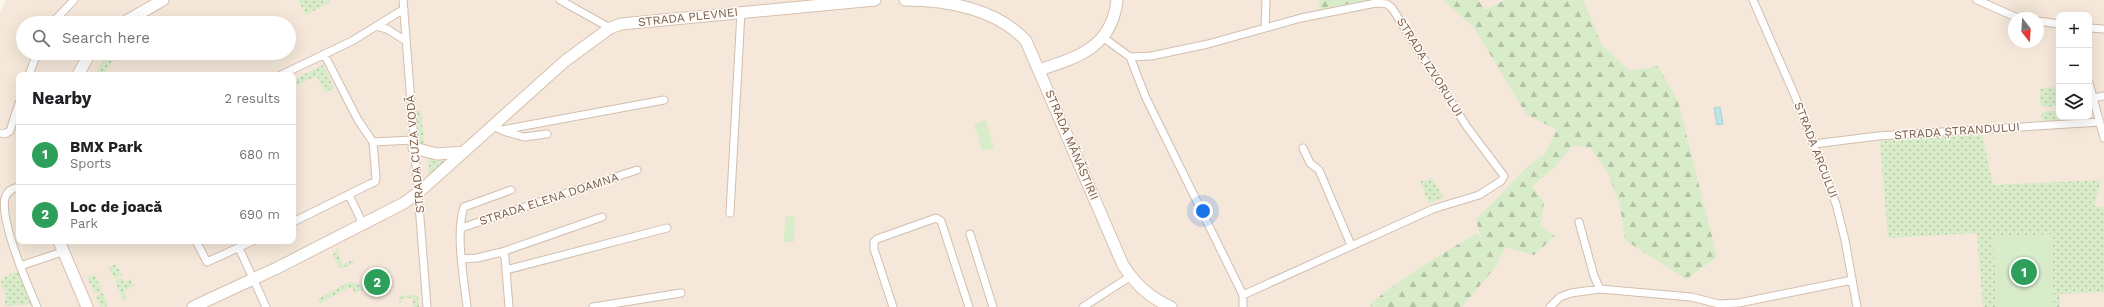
<!DOCTYPE html>
<html lang="en">
<head>
<meta charset="utf-8">
<style>
	:root { --surface:#fff; --page:#f6f6f6; --text:#202124; --muted:#757577; --line:#e0e0e0; --accent:#db2777 }
	body { margin:0; font-family:"Work Sans",sans-serif; background:var(--page); color:var(--text) }
	.controls { position:absolute; right:12px; top:12px; display:grid; overflow:hidden; border-radius:8px; box-shadow:0 4px 16px #0002 }
	.controls button { width:36px; height:36px; display:grid; place-items:center; padding:0; border:0; border-bottom:1px solid var(--line); background:var(--surface); color:var(--text); font:20px sans-serif }
	.compass { position:absolute; left:2008px; top:12px; width:36px; height:36px; border-radius:50%; background:var(--surface); box-shadow:0 4px 16px #0002; rotate:163deg }
	.you { position:absolute; left:1203px; top:211px; width:14px; height:14px; margin:-10px; border:3px solid #fff; border-radius:50%; background:#1a73e8; box-shadow:0 0 0 6px #1a73e833 }
	.badge { display:grid; place-items:center; width:26px; height:26px; border-radius:50%; background:var(--accent); color:#fff; font-size:13px; font-weight:700 }
	.pin { position:absolute; translate:-50% -50%; border:2px solid #fff; box-shadow:0 1px 4px #0006 }
	.list { margin:0; padding:0; list-style:none }
	h2 { display:flex; justify-content:space-between; align-items:center; height:52px; margin:0; padding:0 16px; font-size:17px }
	h2 small { font-size:13px; font-weight:400; color:var(--muted) }
	.list li { display:grid; grid-template-columns:26px 1fr auto; gap:12px; align-items:center; box-sizing:border-box; height:60px; padding:0 16px; border-top:1px solid var(--line) }
	.list b { display:block; font-size:15px; white-space:nowrap }
	.list p { margin:0; font-size:13px; white-space:nowrap; color:var(--muted) }
	.list em { font-size:13px; font-style:normal; color:var(--muted) }
	.icon { flex:none; width:22px; height:22px; fill:none; stroke:currentColor; stroke-width:2; stroke-linecap:round; stroke-linejoin:round }
	.map { position:relative; flex:none; width:2104px; height:307px; overflow:hidden }
	.search { position:absolute; background:var(--surface); box-shadow:0 4px 16px #0002; left:16px; top:16px; width:280px; height:44px; display:flex; align-items:center; gap:10px; box-sizing:border-box; padding:0 14px; border-radius:22px; color:var(--muted); font-size:15px }
	.panel { position:absolute; background:var(--surface); box-shadow:0 4px 16px #0002; left:16px; top:72px; width:280px; height:172px; border-radius:8px }
	.map>svg:first-child { display:block }
	.residential { fill:#f5e8da; fill-rule:evenodd }
	.grass { fill:url(#grass-dots) }
	.forest { fill:url(#forest-firs) }
	.pitch { fill:#d8ecc9 }
	.water { fill:#bfe3e8; stroke:#a5d3da }
	.lines { fill:none; stroke-linecap:round; stroke-linejoin:round }
	.street-casing { stroke:#d1beb0; stroke-width:9 }
	.secondary-casing { stroke:#d6c0b0; stroke-width:13 }
	.street { stroke:#fff; stroke-width:7 }
	.secondary { stroke:#fff; stroke-width:11 }
	.labels { text-anchor:middle; dominant-baseline:central; stroke-width:3; stroke-linejoin:round; paint-order:stroke }
	.street-label { font-size:12px; fill:#7a5c4d; stroke:#fffaf3 }
</style>
</head>
<body>
<div class="map">
<svg width="2104" height="307" viewBox="0 0 2104 307">
	<defs>
		<pattern id="grass-dots" width="8" height="8" patternUnits="userSpaceOnUse"><rect width="8" height="8" fill="#d8ecc9"/><path d="M2 2h.1M6 6h.1" fill="none" stroke="#b4c2a5" stroke-width="1.8" stroke-linecap="round"/></pattern>
		<pattern id="forest-firs" width="22" height="20" patternUnits="userSpaceOnUse"><rect width="22" height="20" fill="#d8ecc9"/><path d="M5 1l3.5 6h-7zM16 11l3.5 6h-7z" fill="#b4c2a5"/></pattern>
	</defs>
	<rect width="100%" height="100%" fill="#fdf6ec"/>
	<path class="residential" d="M6 0H2104V307H0V12ZM2059 15H2089V117H2059ZM2014 18H2038V42H2014ZM23 23H289V53H23ZM19 75H293V241H19Z"/>
	<path class="grass" d="M298 0H329L330 2 306 15Z
		M108 53H119L103 75 95 74Z
		M323 65 334 88 325 93 317 76 293 87V80Z
		M2059 86V106L2044 107 2040 104V89Z
		M416 111H421L424 145H420L419 142Z
		M2045 111H2059V117H2078L2077 119 2045 121 2040 117Z
		M1982 134 1993 185 2101 180 2094 206 2104 207V292L2060 294V307H1983L1977 233 1888 238 1880 141Z
		M429 156 447 162 429 178 428 158Z
		M1432 178 1444 198 1429 203 1420 182Z
		M337 248 342 265 353 260 354 263 340 269 333 255Z
		M116 264 122 275 114 279 109 267Z
		M18 271 31 304 5 306 6 291 1 287C0 276 10 275 18 271Z
		M95 274 102 291 95 294 87 277Z
		M122 277 125 282 130 279 134 286 124 291 127 299 124 301 115 281Z
		M381 277 384 295 370 294 364 286Z
		M349 282 359 284 364 289 355 293 352 288H348L320 303 321 307 318 299Z
		M103 293 108 306 100 307 96 296Z
		M412 295 418 296 419 307H413V298H402V303H399V296Z"/>
	<path class="forest" d="M1319 0H1369L1320 9Z
		M1442 0H1478L1485 10 1505 0H1583L1602 45 1630 71 1658 66 1678 101 1717 257 1686 279 1625 240 1620 205 1608 173 1590 147 1572 146 1555 167 1532 186 1544 203 1540 226 1555 236 1534 255 1505 247 1496 266 1462 307H1372L1370 304C1403 277 1441 254 1478 233L1482 241 1476 220 1530 164 1545 154 1557 130 1526 114 1473 26Z"/>
	<path class="pitch" d="M986 120 994 148 982 151 974 124Z
		M785 216 795 217 794 242H784Z
		M2051 234 2054 307H1997L1993 237Z"/>
	<path class="water" d="M1720 107 1723 124 1717 125 1714 108Z"/>
	<g class="lines">
		<defs>
			<path id="street" d="M403 0 427 307
				M560 0 610 28
				M1753 0 1795 96 1836 204 1845 240 1857 307
				M1977 0 2018 18
				M2038 21 2059 24
				M52 23 74 0
				M376 26 387 29 406 41
				M1265 27 1266 0
				M2089 28 2104 29
				M1104 38 1130 57 1151 56 1208 44 1301 18 1376 3 1387 4 1392 8 1467 127 1504 176 1501 181 1479 195 1433 209 1243 295
				M1130 57 1146 98 1243 295V307
				M29 75 37 53
				M281 75 352 41 404 9
				M2089 83 2104 138
				M2093 98 2104 96
				M492 126 502 130 664 100
				M503 131 524 137 547 134
				M0 133 4 134 10 131 19 103
				M373 142 413 140
				M1814 144 1878 136 2100 122
				M1303 148 1310 163 1319 170 1351 245
				M19 187C13 188 7 191 5 198 0 221 27 284 37 307
				M349 195 363 224
				M730 213 741 12
				M293 222 370 184 375 182 376 178 373 142 358 120 324 54
				M1579 222 1594 276 1600 289
				M461 228 637 170
				M970 234 993 307
				M196 241 207 262 253 241
				M239 248 266 307
				M502 252 602 217
				M462 259 477 258 502 252 505 257 509 307
				M20 266 62 252
				M506 270 667 228
				M467 307C464 278 455 234 464 207L511 190
				M593 307 681 293
				M893 307 874 249V242L877 239 936 218 941 221 969 307
				M1083 307 1131 276
				M1550 307 1560 297 1571 293 1600 289 1691 297 1719 304 1739 303 1852 280"/>
			<path id="secondary" d="M905 0C947 0 997 9 1026 41L1123 265C1135 284 1150 298 1171 307
				M123 23 163 0
				M1039 70C1079 57 1112 47 1117 0
				M78 75 90 53
				M414 148 437 154 464 152
				M59 241 87 307
				M193 307 277 268 404 203 419 192 565 61 610 28 621 24 875 0"/>
		</defs>
		<use href="#street" class="street-casing"/>
		<use href="#secondary" class="secondary-casing"/>
		<use href="#street" class="street"/>
		<use href="#secondary" class="secondary"/>
	</g>
	<g class="labels">
		<g class="street-label">
			<text transform="translate(688 17) rotate(-6)">STRADA PLEVNEI</text>
			<text transform="translate(1430 67) rotate(58)">STRADA IZVORULUI</text>
			<text transform="translate(1957 131) rotate(-4)">STRADA ȘTRANDULUI</text>
			<text transform="translate(1072 145) rotate(67)">STRADA MĂNĂSTIRII</text>
			<text transform="translate(1816 150) rotate(69)">STRADA ARCULUI</text>
			<text transform="translate(415 154) rotate(-95)">STRADA CUZA VODĂ</text>
			<text transform="translate(549 199) rotate(-18)">STRADA ELENA DOAMNA</text>
		</g>
	</g>
</svg>
<div class="controls">
<button>+</button>
<button>−</button>
<button><svg class="icon" aria-label="layers" viewBox="0 0 24 24"><path d="M12 4l9 5-9 5-9-5zM3 14l9 5 9-5"/></svg></button>
</div>
<svg class="compass" viewBox="-18 -18 36 36"><path d="M0-13l5 13h-10z" fill="#e53935"/><path d="M0 13l5-13h-10z" fill="#757577"/></svg>
<div class="you"></div>
<div class="pin badge" style="left:2024px;top:272px;background:#2e9e5b">1</div>
<div class="pin badge" style="left:377px;top:282px;background:#2e9e5b">2</div>
<div class="search"><svg class="icon" aria-label="search" viewBox="0 0 24 24"><circle cx="10" cy="10" r="6"/><path d="M15 15l6 6"/></svg>Search here</div>
<section class="panel">
<h2>Nearby<small>2 results</small></h2>
<ul class="list">
<li><span class="badge" style="background:#2e9e5b">1</span><div><b>BMX Park</b><p>Sports</p></div><em>680 m</em></li>
<li><span class="badge" style="background:#2e9e5b">2</span><div><b>Loc de joacă</b><p>Park</p></div><em>690 m</em></li>
</ul>
</section>
</div>
</body>
</html>
